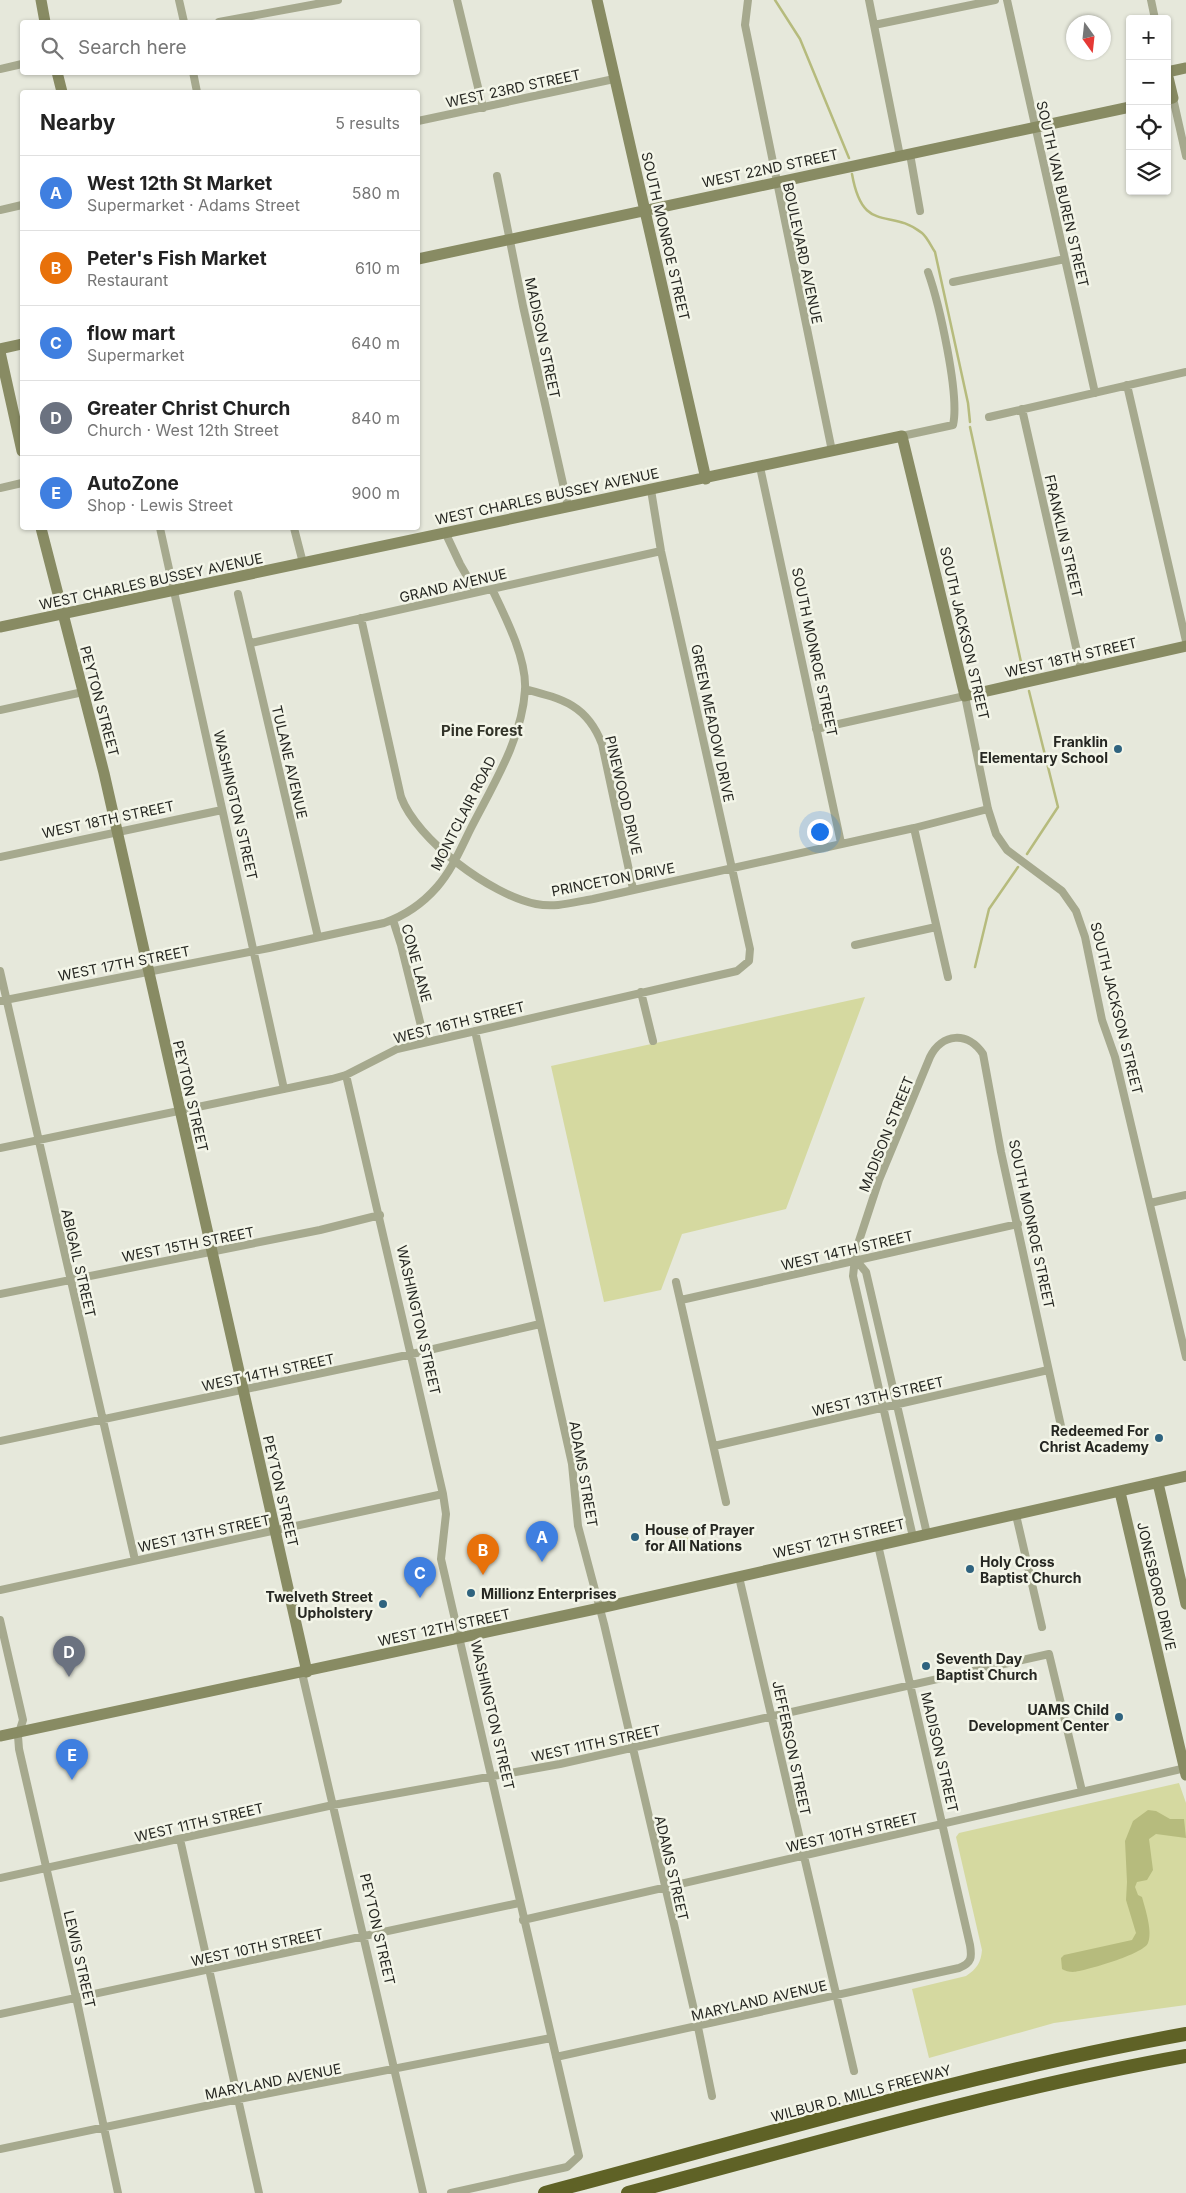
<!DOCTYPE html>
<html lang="en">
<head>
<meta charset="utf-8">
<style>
	:root { --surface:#fff; --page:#f6f6f6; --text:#222; --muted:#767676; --line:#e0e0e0; --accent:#111827 }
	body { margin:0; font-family:Inter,sans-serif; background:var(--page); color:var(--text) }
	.controls { position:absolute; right:15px; top:15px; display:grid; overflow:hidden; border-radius:5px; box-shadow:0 1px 4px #0004 }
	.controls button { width:45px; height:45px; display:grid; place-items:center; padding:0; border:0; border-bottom:1px solid var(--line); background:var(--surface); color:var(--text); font:25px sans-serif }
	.compass { position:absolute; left:1066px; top:15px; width:45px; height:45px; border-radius:50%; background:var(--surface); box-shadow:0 1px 4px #0004; rotate:165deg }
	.you { position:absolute; left:819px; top:831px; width:18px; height:18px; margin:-12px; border:4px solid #fff; border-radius:50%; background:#1a73e8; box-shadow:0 0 0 8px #1a73e833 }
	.badge { display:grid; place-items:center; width:32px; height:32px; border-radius:50%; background:var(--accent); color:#fff; font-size:16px; font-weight:700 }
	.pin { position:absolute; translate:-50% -41px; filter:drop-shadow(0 1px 2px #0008) }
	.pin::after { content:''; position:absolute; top:26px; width:18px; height:15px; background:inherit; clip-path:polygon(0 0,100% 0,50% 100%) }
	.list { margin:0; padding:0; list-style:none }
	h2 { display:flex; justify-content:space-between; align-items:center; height:65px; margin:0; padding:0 20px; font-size:21px }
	h2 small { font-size:16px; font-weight:400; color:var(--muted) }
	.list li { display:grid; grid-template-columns:32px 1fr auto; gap:15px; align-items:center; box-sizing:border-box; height:75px; padding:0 20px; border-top:1px solid var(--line) }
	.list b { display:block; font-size:19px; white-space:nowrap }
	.list p { margin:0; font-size:16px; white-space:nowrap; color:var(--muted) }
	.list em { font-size:16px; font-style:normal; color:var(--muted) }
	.icon { flex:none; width:28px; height:28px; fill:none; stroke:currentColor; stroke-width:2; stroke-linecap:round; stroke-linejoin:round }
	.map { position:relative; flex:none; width:1186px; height:2193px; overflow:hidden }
	.search { position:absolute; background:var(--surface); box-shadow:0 1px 4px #0004; left:20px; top:20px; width:400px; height:55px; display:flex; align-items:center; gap:12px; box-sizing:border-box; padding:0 18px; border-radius:5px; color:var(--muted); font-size:19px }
	.panel { position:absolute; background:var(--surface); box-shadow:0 1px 4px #0004; left:20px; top:90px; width:400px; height:440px; border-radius:5px }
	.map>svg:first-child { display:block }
	.green { fill:#d5d9a0 }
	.water { fill:#b6bb7d }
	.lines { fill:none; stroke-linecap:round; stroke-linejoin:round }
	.stream { stroke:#b6bb7d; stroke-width:2.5 }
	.street { stroke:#a6a98e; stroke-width:8 }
	.secondary { stroke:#888b63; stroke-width:11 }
	.highway { stroke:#5f6226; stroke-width:14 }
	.poi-dot { fill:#2f637f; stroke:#f3f5e8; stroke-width:2 }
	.labels { text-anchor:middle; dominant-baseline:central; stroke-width:5; stroke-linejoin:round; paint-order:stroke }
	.street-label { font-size:14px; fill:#262722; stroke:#f3f5e8 }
	.poi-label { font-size:14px; font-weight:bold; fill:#262722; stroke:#f3f5e8; text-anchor:end }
	.neighbourhood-label { font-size:15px; font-weight:bold; fill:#323328; stroke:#f3f5e8 }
</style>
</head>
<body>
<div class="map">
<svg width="1186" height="2193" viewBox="0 0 1186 2193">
	<rect width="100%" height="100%" fill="#e6e8db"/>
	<path class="green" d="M865 997 786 1209 682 1234 661 1290 604 1302 551 1066Z
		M681 1536 689 1538 692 1545 675 1550 672 1543 675 1537Z
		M1179 1783 1186 1803V2005L1054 2023 929 2058 912 1989 966 1976C977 1969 981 1962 982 1950L956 1837 959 1833Z"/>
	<path class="water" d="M1148 1810 1156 1811 1170 1819H1184L1186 1838 1156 1834 1149 1839 1153 1870 1147 1880 1137 1882 1135 1887 1138 1895 1142 1897C1145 1908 1153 1932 1148 1943 1144 1954 1085 1971 1073 1972 1069 1972 1065 1971 1062 1969L1061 1958 1064 1955 1132 1940 1136 1933 1126 1900 1127 1882 1125 1841 1133 1821Z"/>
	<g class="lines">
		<path class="stream" d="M775 0 800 39 849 158
			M852 174C863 236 890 207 922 233 927 237 931 246 935 252L968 403 970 422
			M970 427 1024 676
			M1027 854 1058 807 1029 691
			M975 967 989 909 1018 867"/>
		<path class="street" d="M179 0 184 22
			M457 0 483 108
			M748 0 745 25 832 451
			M869 0 900 156
			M1007 0 1095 393
			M1151 0 1155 19
			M219 22 338 0
			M874 25 995 0
			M0 69 22 64
			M193 72 197 92
			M1173 98 1186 156
			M418 121 614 79
			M910 154 920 211
			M497 176 523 306 568 506
			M0 210 22 205
			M953 282 1065 259
			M1127 385 1186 641
			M1022 409 1081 669
			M989 417 1186 372
			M902 436 953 425C960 395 939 303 928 272
			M760 467 841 843
			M0 488 22 483
			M160 528 284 1089
			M294 528 303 563
			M445 532 460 564 476 592
			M238 594 318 937
			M361 618 401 797C417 840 491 895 536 904 556 908 574 902 593 899L914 828 988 809
			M251 643 661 551
			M525 689C563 699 587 705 602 744L633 889
			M0 710 83 692
			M816 729 965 696 988 809 996 834 1007 850 1062 891 1076 911 1085 937 1102 1020 1115 1057 1186 1357
			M914 828 948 977
			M0 857 222 810
			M393 920 401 945 425 1042
			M855 945 936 927
			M0 971 135 1560
			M641 992 653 1041
			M0 1001 269 948 384 923C404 916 423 903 437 887 452 870 461 848 471 828 493 785 522 739 525 690 527 659 505 616 492 589
			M475 1031 572 1464 578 1526 604 1624 698 2027 712 2096
			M346 1075 443 1494 446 1514 441 1559 579 2156 567 2167 451 2193
			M0 1148 332 1079 346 1075 397 1049 737 971 749 961 750 949 661 551 651 490
			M1150 1203 1186 1195
			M856 1260 866 1272 927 1534
			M676 1282 726 1502
			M0 1294 320 1230 380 1215
			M681 1300 1018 1224
			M0 1441 412 1354 540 1324
			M714 1446 1048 1370
			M1016 1515 1042 1627
			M913 1537 853 1276 856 1250 879 1180 930 1057C942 1033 968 1031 983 1054L1001 1152 1061 1426
			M739 1577 854 2071
			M0 1590 443 1494
			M0 1620 23 1720 18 1736 19 1749 78 2006 118 2193
			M302 1673 423 2193
			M180 1839 259 2193
			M0 1878 333 1805 560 1764 1049 1654 1082 1791
			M523 1920 1186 1768
			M0 2014 519 1903
			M556 2057 959 1968C972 1963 972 1957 970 1945L878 1545
			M0 2149 239 2099 551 2038"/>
		<path class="secondary" d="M41 0 45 22
			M597 0 706 479
			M57 72 62 92
			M1167 72 1186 68
			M1167 73 1173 98 1167 99
			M418 259 1130 107
			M0 349 22 344
			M0 352 22 451
			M41 528 104 773 307 1672
			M0 627 902 436 965 696 1186 646
			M1158 1483 1186 1604
			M1120 1492 1186 1775
			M0 1736 600 1608 1186 1476"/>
		<path class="highway" d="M545 2193C758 2137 970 2073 1186 2034
			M628 2193C813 2144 997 2090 1186 2056"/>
	</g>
	<g class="poi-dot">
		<circle cx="1118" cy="749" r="5"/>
		<circle cx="1159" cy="1438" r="5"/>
		<circle cx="635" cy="1537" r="5"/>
		<circle cx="970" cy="1569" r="5"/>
		<circle cx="471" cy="1593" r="5"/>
		<circle cx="383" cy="1604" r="5"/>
		<circle cx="926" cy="1666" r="5"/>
		<circle cx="1119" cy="1717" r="5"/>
	</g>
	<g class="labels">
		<g class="street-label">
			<text transform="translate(513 88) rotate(-12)">WEST 23RD STREET</text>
			<text transform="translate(770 168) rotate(-12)">WEST 22ND STREET</text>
			<text transform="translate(1063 194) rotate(77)">SOUTH VAN BUREN STREET</text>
			<text transform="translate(666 236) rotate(77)">SOUTH MONROE STREET</text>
			<text transform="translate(803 253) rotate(78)">BOULEVARD AVENUE</text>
			<text transform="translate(543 338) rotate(78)">MADISON STREET</text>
			<text transform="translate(547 496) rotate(-12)">WEST CHARLES BUSSEY AVENUE</text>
			<text transform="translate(1064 536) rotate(77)">FRANKLIN STREET</text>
			<text transform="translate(151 581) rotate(-12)">WEST CHARLES BUSSEY AVENUE</text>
			<text transform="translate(453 585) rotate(-13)">GRAND AVENUE</text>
			<text transform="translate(965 633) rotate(77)">SOUTH JACKSON STREET</text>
			<text transform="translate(815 652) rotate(78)">SOUTH MONROE STREET</text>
			<text transform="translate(1071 657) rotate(-13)">WEST 18TH STREET</text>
			<text transform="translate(100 701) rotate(75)">PEYTON STREET</text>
			<text transform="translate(713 723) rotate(78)">GREEN MEADOW DRIVE</text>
			<text transform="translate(290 762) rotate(77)">TULANE AVENUE</text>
			<text transform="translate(624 795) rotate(77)">PINEWOOD DRIVE</text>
			<text transform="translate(236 805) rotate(77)">WASHINGTON STREET</text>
			<text transform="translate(463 813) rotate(-63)">MONTCLAIR ROAD</text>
			<text transform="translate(108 819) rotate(-12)">WEST 18TH STREET</text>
			<text transform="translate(613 879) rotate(-11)">PRINCETON DRIVE</text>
			<text transform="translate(124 963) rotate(-11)">WEST 17TH STREET</text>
			<text transform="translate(417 963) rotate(75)">CONE LANE</text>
			<text transform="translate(1117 1008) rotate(76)">SOUTH JACKSON STREET</text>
			<text transform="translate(459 1022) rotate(-14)">WEST 16TH STREET</text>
			<text transform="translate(191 1096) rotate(77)">PEYTON STREET</text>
			<text transform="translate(886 1134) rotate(-68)">MADISON STREET</text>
			<text transform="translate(1032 1224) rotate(78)">SOUTH MONROE STREET</text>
			<text transform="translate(188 1244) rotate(-11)">WEST 15TH STREET</text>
			<text transform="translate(847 1250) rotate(-13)">WEST 14TH STREET</text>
			<text transform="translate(79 1263) rotate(77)">ABIGAIL STREET</text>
			<text transform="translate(419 1320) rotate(77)">WASHINGTON STREET</text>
			<text transform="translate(268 1372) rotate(-12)">WEST 14TH STREET</text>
			<text transform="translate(878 1396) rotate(-13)">WEST 13TH STREET</text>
			<text transform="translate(584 1474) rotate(80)">ADAMS STREET</text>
			<text transform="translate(281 1491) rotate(77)">PEYTON STREET</text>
			<text transform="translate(204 1533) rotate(-12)">WEST 13TH STREET</text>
			<text transform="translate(839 1538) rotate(-13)">WEST 12TH STREET</text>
			<text transform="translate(1157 1586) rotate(77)">JONESBORO DRIVE</text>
			<text transform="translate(444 1627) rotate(-12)">WEST 12TH STREET</text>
			<text transform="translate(493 1715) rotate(77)">WASHINGTON STREET</text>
			<text transform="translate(596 1743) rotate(-12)">WEST 11TH STREET</text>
			<text transform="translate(792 1748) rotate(78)">JEFFERSON STREET</text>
			<text transform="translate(940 1752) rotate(77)">MADISON STREET</text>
			<text transform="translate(199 1822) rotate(-13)">WEST 11TH STREET</text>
			<text transform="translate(852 1832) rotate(-13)">WEST 10TH STREET</text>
			<text transform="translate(672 1868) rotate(77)">ADAMS STREET</text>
			<text transform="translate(378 1929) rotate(77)">PEYTON STREET</text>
			<text transform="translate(257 1947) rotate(-12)">WEST 10TH STREET</text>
			<text transform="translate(80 1959) rotate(77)">LEWIS STREET</text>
			<text transform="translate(759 2000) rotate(-13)">MARYLAND AVENUE</text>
			<text transform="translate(273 2081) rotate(-11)">MARYLAND AVENUE</text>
			<text transform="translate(861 2093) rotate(-15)">WILBUR D. MILLS FREEWAY</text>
		</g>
		<g class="poi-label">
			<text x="1108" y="741">Franklin<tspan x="1108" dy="16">Elementary School</tspan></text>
			<text x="1149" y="1430">Redeemed For<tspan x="1149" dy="16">Christ Academy</tspan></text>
			<text x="645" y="1529" text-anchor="start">House of Prayer<tspan x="645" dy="16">for All Nations</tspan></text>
			<text x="980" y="1561" text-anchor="start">Holy Cross<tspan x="980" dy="16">Baptist Church</tspan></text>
			<text x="481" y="1593" text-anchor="start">Millionz Enterprises</text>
			<text x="373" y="1596">Twelveth Street<tspan x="373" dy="16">Upholstery</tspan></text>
			<text x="936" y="1658" text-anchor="start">Seventh Day<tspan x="936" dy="16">Baptist Church</tspan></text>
			<text x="1109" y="1709">UAMS Child<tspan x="1109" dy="16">Development Center</tspan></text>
		</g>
		<g class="neighbourhood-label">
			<text x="482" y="730">Pine Forest</text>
		</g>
	</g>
</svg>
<div class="controls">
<button>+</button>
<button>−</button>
<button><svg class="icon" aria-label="locate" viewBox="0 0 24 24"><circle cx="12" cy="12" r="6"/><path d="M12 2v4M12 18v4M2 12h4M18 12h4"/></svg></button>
<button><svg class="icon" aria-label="layers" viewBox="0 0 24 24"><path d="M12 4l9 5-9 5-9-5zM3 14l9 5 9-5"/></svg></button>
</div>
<svg class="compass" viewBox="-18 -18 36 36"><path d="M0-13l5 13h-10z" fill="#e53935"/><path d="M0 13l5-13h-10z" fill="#767676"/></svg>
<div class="you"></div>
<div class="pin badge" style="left:542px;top:1562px;background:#3f7fe0">A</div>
<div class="pin badge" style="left:483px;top:1575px;background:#e8710a">B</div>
<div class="pin badge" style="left:420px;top:1598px;background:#3f7fe0">C</div>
<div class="pin badge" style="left:69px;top:1677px;background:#6b7280">D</div>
<div class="pin badge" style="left:72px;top:1780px;background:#3f7fe0">E</div>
<div class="search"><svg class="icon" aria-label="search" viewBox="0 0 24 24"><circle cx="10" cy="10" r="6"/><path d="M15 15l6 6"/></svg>Search here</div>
<section class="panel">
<h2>Nearby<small>5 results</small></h2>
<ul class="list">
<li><span class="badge" style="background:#3f7fe0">A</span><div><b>West 12th St Market</b><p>Supermarket · Adams Street</p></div><em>580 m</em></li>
<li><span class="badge" style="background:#e8710a">B</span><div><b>Peter's Fish Market</b><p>Restaurant</p></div><em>610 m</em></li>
<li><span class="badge" style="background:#3f7fe0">C</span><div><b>flow mart</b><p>Supermarket</p></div><em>640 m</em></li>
<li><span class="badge" style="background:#6b7280">D</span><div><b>Greater Christ Church</b><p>Church · West 12th Street</p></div><em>840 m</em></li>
<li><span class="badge" style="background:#3f7fe0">E</span><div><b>AutoZone</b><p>Shop · Lewis Street</p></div><em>900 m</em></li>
</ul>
</section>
</div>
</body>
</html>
